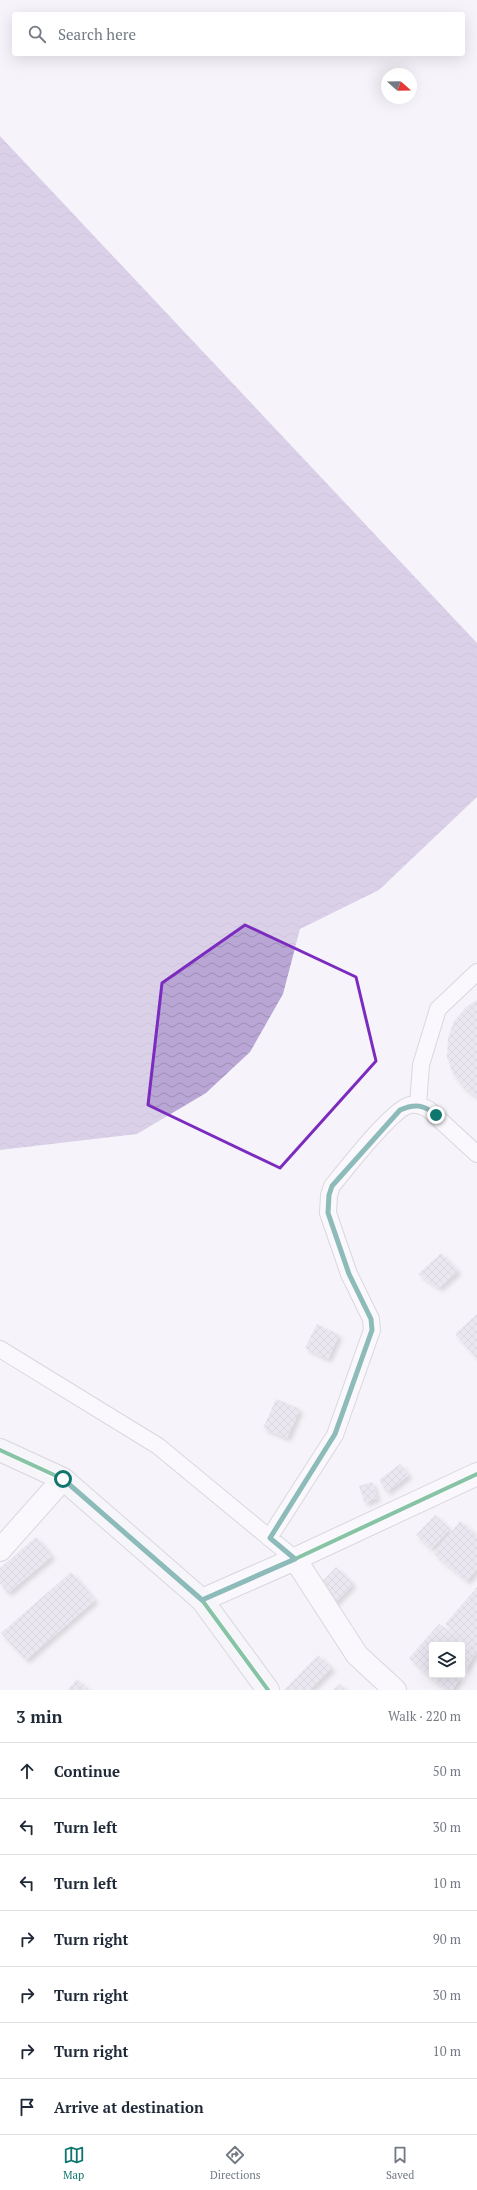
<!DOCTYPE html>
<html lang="en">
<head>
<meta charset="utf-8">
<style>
	:root { --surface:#fff; --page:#f2f2f3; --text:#1f2937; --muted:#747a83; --line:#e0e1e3; --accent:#0f766e }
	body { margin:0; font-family:"PT Serif",serif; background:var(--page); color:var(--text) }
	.controls { position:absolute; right:12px; bottom:12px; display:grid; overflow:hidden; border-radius:4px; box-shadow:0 4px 16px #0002 }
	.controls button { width:36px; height:36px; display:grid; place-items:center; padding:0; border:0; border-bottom:1px solid var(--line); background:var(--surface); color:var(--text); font:20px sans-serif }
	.compass { position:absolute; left:381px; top:68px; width:36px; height:36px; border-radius:50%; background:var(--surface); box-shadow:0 4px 16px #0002; rotate:110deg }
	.stop { position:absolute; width:12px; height:12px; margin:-9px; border:3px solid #0f766e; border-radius:50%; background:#fff }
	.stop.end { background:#0f766e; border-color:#fff; box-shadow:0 1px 4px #0008 }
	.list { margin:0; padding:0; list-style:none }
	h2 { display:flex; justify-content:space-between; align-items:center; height:52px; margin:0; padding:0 16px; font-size:17px }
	h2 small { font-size:13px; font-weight:400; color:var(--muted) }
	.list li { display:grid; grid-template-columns:26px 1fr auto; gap:12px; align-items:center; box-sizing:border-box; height:56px; padding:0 16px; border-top:1px solid var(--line) }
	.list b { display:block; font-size:15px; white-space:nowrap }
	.list em { font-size:13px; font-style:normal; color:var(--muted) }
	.icon { flex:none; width:22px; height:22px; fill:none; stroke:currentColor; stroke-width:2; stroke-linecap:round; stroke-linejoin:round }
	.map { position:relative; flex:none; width:477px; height:1690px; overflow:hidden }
	.search { position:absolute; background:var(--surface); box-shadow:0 4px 16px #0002; left:12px; right:12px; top:12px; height:44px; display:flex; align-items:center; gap:10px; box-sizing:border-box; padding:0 14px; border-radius:4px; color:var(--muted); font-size:15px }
	.sheet { height:444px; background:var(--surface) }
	nav { display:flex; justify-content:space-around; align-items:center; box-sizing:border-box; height:56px; border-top:1px solid var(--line); background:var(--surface); font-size:11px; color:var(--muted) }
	nav a { display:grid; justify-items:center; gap:2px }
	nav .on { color:var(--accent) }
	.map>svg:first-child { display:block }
	.water { fill:url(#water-waves) }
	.building { fill:url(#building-cross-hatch); filter:url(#shadow) }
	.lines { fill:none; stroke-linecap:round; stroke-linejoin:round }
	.lane-casing { stroke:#b7b5bb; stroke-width:18 }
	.street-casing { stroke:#b7b5bb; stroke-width:24 }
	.secondary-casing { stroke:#b7b5bb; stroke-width:24 }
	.lane { stroke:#fefdfe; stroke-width:16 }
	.street { stroke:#fefdfe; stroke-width:22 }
	.secondary { stroke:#f7f6f9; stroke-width:22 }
	.cycleway-casing { stroke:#fff; stroke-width:6 }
	.cycleway { stroke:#00873e; stroke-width:4 }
	.route { stroke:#0f766e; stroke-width:5 }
	.marked { fill:none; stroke:#7b2cbf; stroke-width:3; stroke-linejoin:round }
</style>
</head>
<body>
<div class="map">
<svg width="477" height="1690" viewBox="0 0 477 1690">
	<defs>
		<pattern id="water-waves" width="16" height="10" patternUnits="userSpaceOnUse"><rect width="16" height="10" fill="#b9a6d5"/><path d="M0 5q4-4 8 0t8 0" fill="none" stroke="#9e8eb6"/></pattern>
		<pattern id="building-cross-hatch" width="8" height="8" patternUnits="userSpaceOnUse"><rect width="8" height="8" fill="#ddd7e6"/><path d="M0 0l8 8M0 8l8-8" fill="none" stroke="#bdb8c5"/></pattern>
		<filter id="shadow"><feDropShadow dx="3.5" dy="3.5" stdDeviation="2" flood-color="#0004"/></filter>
	</defs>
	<rect width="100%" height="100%" fill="#f6f4fa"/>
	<path class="water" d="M0 136 477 643V797L379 890 300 929 283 994 250 1052 206 1093 137 1134 0 1150Z"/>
	<path class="building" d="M477 1000V1097L464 1088 453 1074 447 1057 448 1038 454 1021 466 1007Z
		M441 1253 458 1271 439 1288 418 1274Z
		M477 1314V1358L455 1334Z
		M317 1324 339 1335 328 1359 305 1348Z
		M276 1399 300 1409 287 1438 263 1428Z
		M400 1464 409 1475 387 1492 379 1480Z
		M372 1482 377 1498 365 1503 359 1486Z
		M435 1515 450 1529 431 1549 416 1535Z
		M460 1521 477 1535V1569L467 1581 434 1554Z
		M36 1537 52 1556 8 1593 0 1583V1568Z
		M336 1567 353 1584 334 1604 316 1588Z
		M71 1572 95 1600 26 1660 1 1633Z
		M477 1587V1651L445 1624Z
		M439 1624 477 1651 462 1675V1645H432V1675H462L452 1690H446L409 1658Z
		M318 1655 332 1668 310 1690H284Z
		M77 1679 89 1690H67Z
		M340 1684 346 1690H333Z"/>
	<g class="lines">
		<defs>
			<path id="lane" d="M418 1105 421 1065 438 1009 477 972
				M0 1349 158 1446 295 1559
				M269 1538 335 1435 372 1330 371 1319 349 1274 328 1213 329 1195 332 1186C346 1169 392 1109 410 1105 416 1104 422 1106 428 1109L477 1154"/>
			<path id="street" d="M0 1550 63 1479
				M295 1559 357 1655 395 1690
				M202 1600 295 1559 477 1474"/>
			<path id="secondary" d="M0 1450 63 1479 202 1600 268 1690"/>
		</defs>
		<use href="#lane" class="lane-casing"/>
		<use href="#street" class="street-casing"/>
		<use href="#secondary" class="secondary-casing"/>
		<use href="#lane" class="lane"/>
		<use href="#street" class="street"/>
		<use href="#secondary" class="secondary"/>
		<defs>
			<path id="cycleway" d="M0 1450 63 1479 202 1600 268 1690
				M202 1600 295 1559 477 1474"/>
		</defs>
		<use href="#cycleway" class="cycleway-casing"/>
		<use href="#cycleway" class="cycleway"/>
	</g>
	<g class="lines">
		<path class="route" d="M63 1479 202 1600 295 1559 270 1538 335 1434 372 1330 371 1319 349 1274 328 1213 329 1195 332 1186 400 1110C415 1103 424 1105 436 1115"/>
	</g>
	<path d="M0 0H477V1690H0ZM245 925 356 977 376 1061 280 1168 148 1105 162 983Z" fill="#f6f4fa" fill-opacity=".55" fill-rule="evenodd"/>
	<path class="marked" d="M245 925 356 977 376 1061 280 1168 148 1105 162 983Z"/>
</svg>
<div class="controls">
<button><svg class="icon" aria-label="layers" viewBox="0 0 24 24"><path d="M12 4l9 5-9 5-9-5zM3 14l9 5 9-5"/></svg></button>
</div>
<svg class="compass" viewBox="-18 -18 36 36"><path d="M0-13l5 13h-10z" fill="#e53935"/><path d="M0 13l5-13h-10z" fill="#747a83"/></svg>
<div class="stop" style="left:63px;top:1479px"></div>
<div class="stop end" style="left:436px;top:1115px"></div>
<div class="search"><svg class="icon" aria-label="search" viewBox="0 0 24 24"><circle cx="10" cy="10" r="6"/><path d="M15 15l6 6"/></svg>Search here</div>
</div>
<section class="sheet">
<h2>3 min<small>Walk · 220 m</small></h2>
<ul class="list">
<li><svg class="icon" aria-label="ahead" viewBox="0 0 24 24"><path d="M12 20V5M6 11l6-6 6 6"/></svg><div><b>Continue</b></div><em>50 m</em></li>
<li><svg class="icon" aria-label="left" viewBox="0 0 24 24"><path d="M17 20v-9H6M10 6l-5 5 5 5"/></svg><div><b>Turn left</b></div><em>30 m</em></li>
<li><svg class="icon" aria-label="left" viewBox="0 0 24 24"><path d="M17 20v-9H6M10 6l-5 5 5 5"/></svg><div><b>Turn left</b></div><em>10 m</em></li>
<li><svg class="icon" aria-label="right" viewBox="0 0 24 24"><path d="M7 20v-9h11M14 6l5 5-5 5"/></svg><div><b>Turn right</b></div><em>90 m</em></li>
<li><svg class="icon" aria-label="right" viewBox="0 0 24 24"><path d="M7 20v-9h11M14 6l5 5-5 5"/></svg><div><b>Turn right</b></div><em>30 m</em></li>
<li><svg class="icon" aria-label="right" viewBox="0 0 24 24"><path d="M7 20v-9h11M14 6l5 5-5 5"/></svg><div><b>Turn right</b></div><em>10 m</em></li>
<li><svg class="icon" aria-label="arrive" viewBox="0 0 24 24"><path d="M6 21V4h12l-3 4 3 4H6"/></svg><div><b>Arrive at destination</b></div></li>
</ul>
</section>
<nav>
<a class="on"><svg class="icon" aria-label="map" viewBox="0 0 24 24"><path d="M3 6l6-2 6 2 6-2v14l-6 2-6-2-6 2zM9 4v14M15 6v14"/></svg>Map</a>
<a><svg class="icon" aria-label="directions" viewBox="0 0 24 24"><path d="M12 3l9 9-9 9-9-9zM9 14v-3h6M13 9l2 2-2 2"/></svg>Directions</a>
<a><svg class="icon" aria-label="saved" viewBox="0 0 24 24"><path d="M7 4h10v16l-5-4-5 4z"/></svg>Saved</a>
</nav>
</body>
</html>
